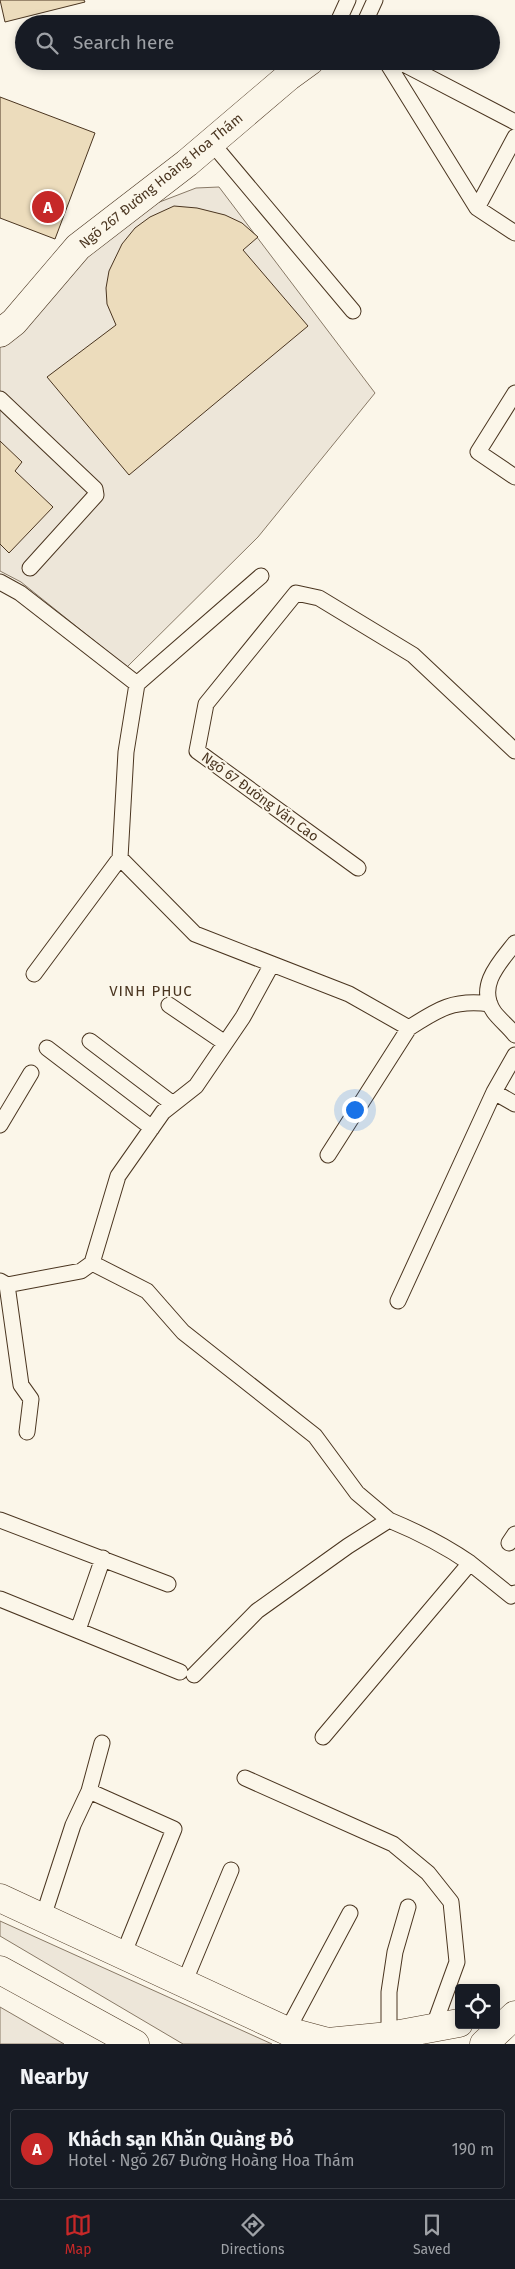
<!DOCTYPE html>
<html lang="en">
<head>
<meta charset="utf-8">
<style>
	:root { --surface:#171b24; --page:#20242c; --text:#f1f3f6; --muted:#9ea1a6; --line:#363941; --accent:#c62828 }
	body { margin:0; font-family:"Fira Sans",sans-serif; background:var(--page); color:var(--text) }
	.controls { position:absolute; right:15px; bottom:15px; display:grid; overflow:hidden; border-radius:5px; box-shadow:0 2px 8px #0003 }
	.controls button { width:45px; height:45px; display:grid; place-items:center; padding:0; border:0; border-bottom:1px solid var(--line); background:var(--surface); color:var(--text); font:25px sans-serif }
	.you { position:absolute; left:354px; top:1109px; width:18px; height:18px; margin:-12px; border:4px solid #fff; border-radius:50%; background:#1a73e8; box-shadow:0 0 0 8px #1a73e833 }
	.badge { display:grid; place-items:center; width:32px; height:32px; border-radius:50%; background:var(--accent); color:#fff; font-size:16px; font-weight:700 }
	.pin { position:absolute; translate:-50% -50%; border:2px solid #fff; box-shadow:0 1px 5px #0006 }
	.list { margin:0; padding:0; list-style:none }
	h2 { display:flex; justify-content:space-between; align-items:center; height:65px; margin:0; padding:0 20px; font-size:21px }
	h2 small { font-size:16px; font-weight:400; color:var(--muted) }
	.list li { display:grid; grid-template-columns:32px 1fr auto; gap:15px; align-items:center; box-sizing:border-box; height:80px; margin:0 10px 10px; padding:0 10px; border:1px solid var(--line); border-radius:5px }
	.list b { display:block; font-size:19px; white-space:nowrap }
	.list p { margin:0; font-size:16px; white-space:nowrap; color:var(--muted) }
	.list em { font-size:16px; font-style:normal; color:var(--muted) }
	.icon { flex:none; width:28px; height:28px; fill:none; stroke:currentColor; stroke-width:2; stroke-linecap:round; stroke-linejoin:round }
	.map { position:relative; flex:none; width:515px; height:2044px; overflow:hidden }
	.search { position:absolute; background:var(--surface); box-shadow:0 2px 8px #0003; left:15px; right:15px; top:15px; height:55px; display:flex; align-items:center; gap:12px; box-sizing:border-box; padding:0 18px; border-radius:28px; color:var(--muted); font-size:19px }
	.sheet { height:155px; background:var(--surface) }
	nav { display:flex; justify-content:space-around; align-items:center; box-sizing:border-box; height:70px; border-top:1px solid var(--line); background:var(--surface); font-size:14px; color:var(--muted) }
	nav a { display:grid; justify-items:center; gap:2px }
	nav .on { color:var(--accent) }
	.map>svg:first-child { display:block }
	.green { fill:#ede6d9; stroke:#887966 }
	.building { fill:#ecdcbc; stroke:#4a3520 }
	.lines { fill:none; stroke-linecap:round; stroke-linejoin:round }
	.service-casing { stroke:#4a3520; stroke-width:17 }
	.minor-casing { stroke:#4a3520; stroke-width:29 }
	.secondary-casing { stroke:#4a3520; stroke-width:29 }
	.primary-casing { stroke:#4a3520; stroke-width:29 }
	.service { stroke:#fbf6e9; stroke-width:15 }
	.minor { stroke:#fbf6e9; stroke-width:28 }
	.secondary { stroke:#fbf6e9; stroke-width:28 }
	.primary { stroke:#fbf6e9; stroke-width:28 }
	.labels { text-anchor:middle; dominant-baseline:central; stroke-width:4; stroke-linejoin:round; paint-order:stroke }
	.street-label { font-size:14px; fill:#4a3520; stroke:#fbf6e9 }
	.neighbourhood-label { font-size:15px; letter-spacing:1px; fill:#4a3520; stroke:#fbf6e9 }
</style>
</head>
<body>
<div class="map">
<svg width="515" height="2044" viewBox="0 0 515 2044">
	<rect width="100%" height="100%" fill="#fbf6e9"/>
	<path class="green" d="M219 187 375 393 258 537 127 667 21 582 0 571V338L131 213 196 188Z
		M0 1921 272 2044H183L0 1936Z
		M0 2007 64 2044H0Z"/>
	<path class="building" d="M0 0H84L85 2 5 22Z
		M0 97 95 133 55 239 0 218Z
		M174 206 197 208 225 215 242 223 258 237 243 250 308 326 129 475 47 377 116 325 107 304 106 288 109 271 122 244 135 228 150 217Z
		M0 441 22 462 15 471 53 507 9 553 0 544Z"/>
	<g class="lines">
		<defs>
			<path id="service" d="M337 24 348 0
				M364 24 375 0
				M386 61 477 208
				M398 61 515 122
				M515 137 477 208 515 233
				M211 142 353 311
				M515 393 478 452 515 477
				M0 399 95 489 96 495 30 568
				M0 582 20 593 137 684 261 576
				M137 684 126 752 120 858 195 934 349 994 409 1028 328 1155
				M358 868 197 751 206 704 296 593 319 598 413 655 515 751
				M515 943C500 962 476 986 494 1012 500 1020 509 1027 515 1035
				M34 974 120 858
				M169 1005 225 1043
				M409 1028C438 1009 454 999 490 1004
				M90 1041 173 1104
				M47 1048 152 1128
				M494 1092 515 1104
				M0 1125 31 1073
				M92 1263 147 1291 183 1332 315 1436 357 1493 389 1520
				M0 1281 7 1285 81 1271 92 1263 118 1176 163 1112 196 1086 243 1017 272 964
				M7 1285 21 1385 31 1399 27 1432
				M398 1301 494 1092 515 1055
				M0 1520 168 1584
				M509 1543 515 1534
				M0 1599 180 1672
				M78 1630 103 1558
				M194 1675 257 1611 348 1546 389 1520C418 1532 444 1545 470 1563
				M323 1737 470 1563 511 1596 515 1593
				M245 1778 393 1844 428 1873 451 1902 457 1962 433 2028
				M89 1791 174 1829 123 1955
				M43 1917 73 1825 89 1791 102 1743
				M184 1983 231 1870
				M287 2031 350 1913
				M389 2036V1992L395 1952 408 1907"/>
			<path id="minor" d="M0 333 14 322 78 247 187 163 288 77 310 61"/>
			<path id="secondary" d="M0 1970 135 2044"/>
			<path id="primary" d="M0 1898 287 2031 328 2042 389 2036 459 2023
				M484 2044 515 2015"/>
		</defs>
		<use href="#service" class="service-casing"/>
		<use href="#minor" class="minor-casing"/>
		<use href="#secondary" class="secondary-casing"/>
		<use href="#primary" class="primary-casing"/>
		<use href="#service" class="service"/>
		<use href="#minor" class="minor"/>
		<use href="#secondary" class="secondary"/>
		<use href="#primary" class="primary"/>
	</g>
	<g class="labels">
		<g class="street-label">
			<text transform="translate(161 181) rotate(-39)">Ngõ 267 Đường Hoàng Hoa Thám</text>
			<text transform="translate(260 797) rotate(36)">Ngõ 67 Đường Văn Cao</text>
		</g>
		<g class="neighbourhood-label">
			<text x="151" y="991">VINH PHUC</text>
		</g>
	</g>
</svg>
<div class="controls">
<button><svg class="icon" aria-label="locate" viewBox="0 0 24 24"><circle cx="12" cy="12" r="6"/><path d="M12 2v4M12 18v4M2 12h4M18 12h4"/></svg></button>
</div>
<div class="you"></div>
<div class="pin badge" style="left:48px;top:207px">A</div>
<div class="search"><svg class="icon" aria-label="search" viewBox="0 0 24 24"><circle cx="10" cy="10" r="6"/><path d="M15 15l6 6"/></svg>Search here</div>
</div>
<section class="sheet">
<h2>Nearby<small></small></h2>
<ul class="list">
<li><span class="badge">A</span><div><b>Khách sạn Khăn Quàng Đỏ</b><p>Hotel · Ngõ 267 Đường Hoàng Hoa Thám</p></div><em>190 m</em></li>
</ul>
</section>
<nav>
<a class="on"><svg class="icon" aria-label="map" viewBox="0 0 24 24"><path d="M3 6l6-2 6 2 6-2v14l-6 2-6-2-6 2zM9 4v14M15 6v14"/></svg>Map</a>
<a><svg class="icon" aria-label="directions" viewBox="0 0 24 24"><path d="M12 3l9 9-9 9-9-9zM9 14v-3h6M13 9l2 2-2 2"/></svg>Directions</a>
<a><svg class="icon" aria-label="saved" viewBox="0 0 24 24"><path d="M7 4h10v16l-5-4-5 4z"/></svg>Saved</a>
</nav>
</body>
</html>
